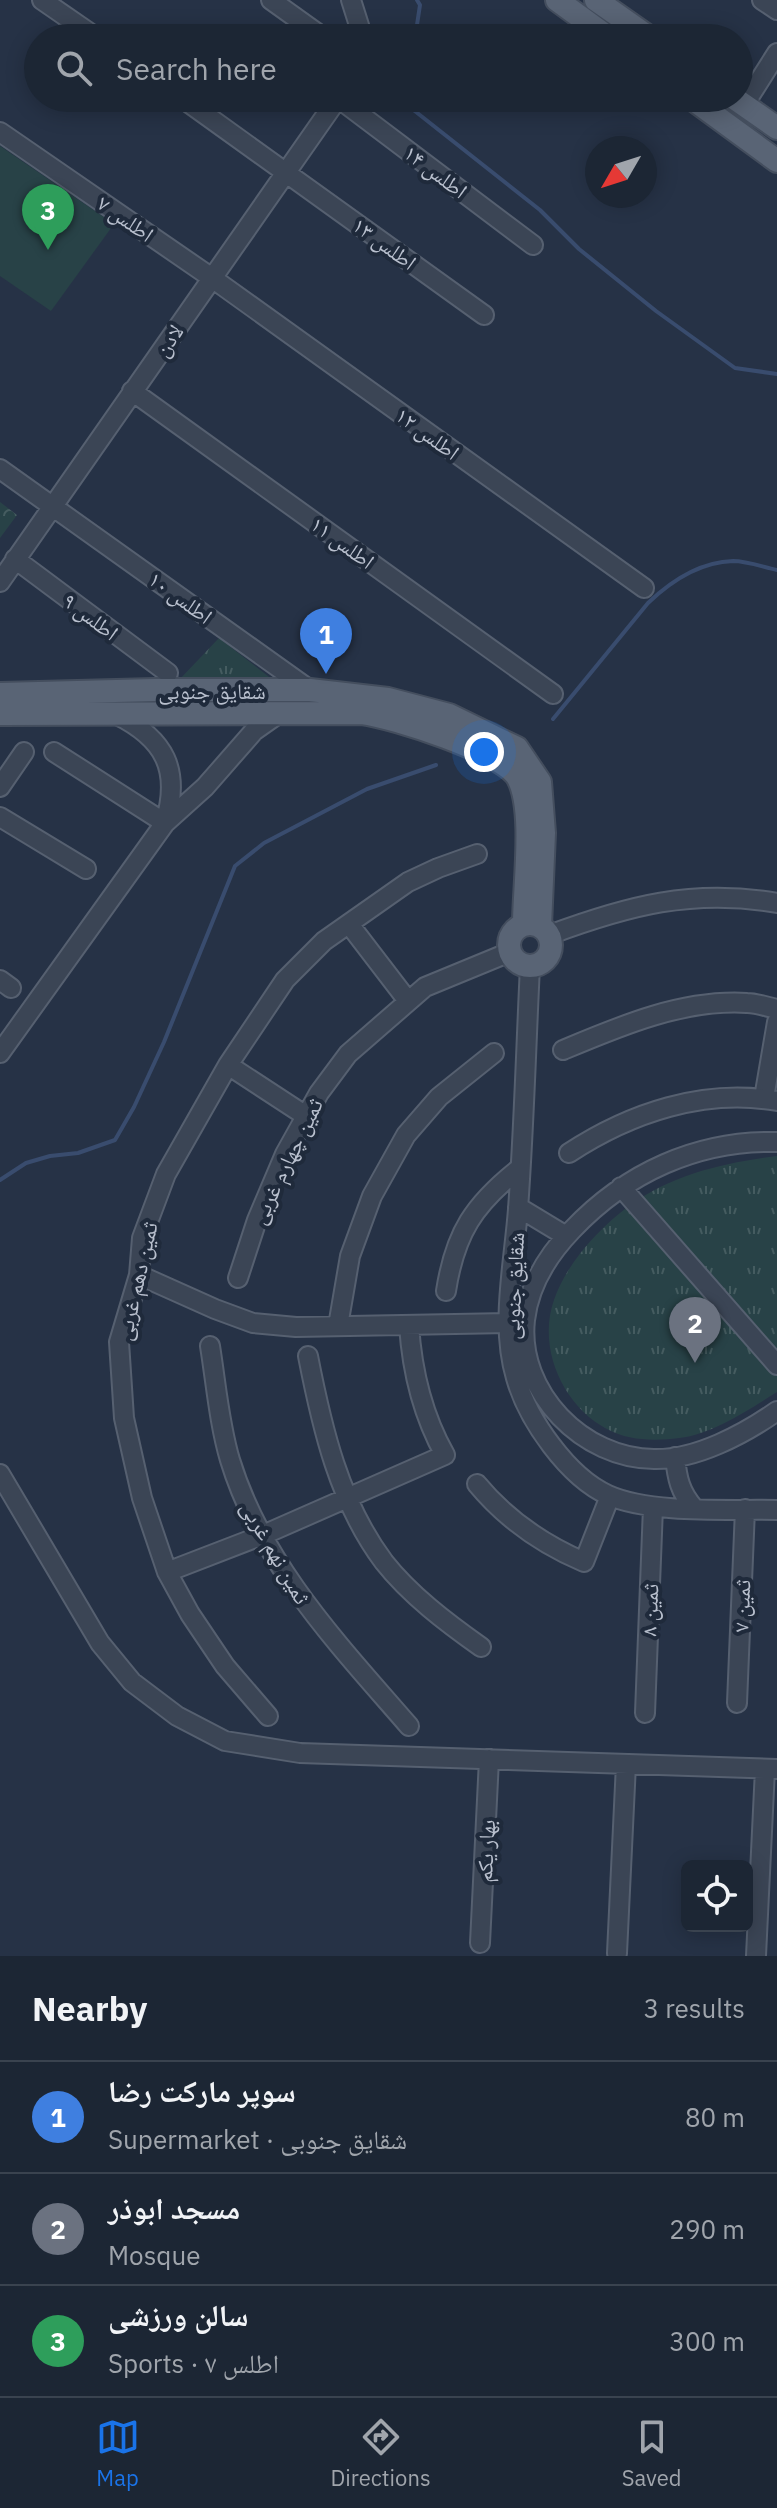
<!DOCTYPE html>
<html lang="en">
<head>
<meta charset="utf-8">
<style>
	:root { --surface:#1c2634; --page:#293240; --text:#f1f3f6; --muted:#a0a5ac; --line:#3a434f; --accent:#1a73e8 }
	body { margin:0; font-family:"IBM Plex Sans","Noto Naskh Arabic",sans-serif; background:var(--page); color:var(--text) }
	.controls { position:absolute; right:24px; bottom:24px; display:grid; overflow:hidden; border-radius:12px; box-shadow:0 4px 20px #0003 }
	.controls button { width:72px; height:72px; display:grid; place-items:center; padding:0; border:0; border-bottom:2px solid var(--line); background:var(--surface); color:var(--text); font:40px sans-serif }
	.compass { position:absolute; left:585px; top:136px; width:72px; height:72px; border-radius:50%; background:var(--surface); box-shadow:0 4px 20px #0003; rotate:231deg }
	.you { position:absolute; left:484px; top:752px; width:28px; height:28px; margin:-20px; border:6px solid #fff; border-radius:50%; background:#1a73e8; box-shadow:0 0 0 12px #1a73e833 }
	.badge { display:grid; place-items:center; width:52px; height:52px; border-radius:50%; background:var(--accent); color:#fff; font-size:26px; font-weight:700 }
	.pin { position:absolute; translate:-50% -66px; filter:drop-shadow(0 2px 4px #0008) }
	.pin::after { content:''; position:absolute; top:42px; width:28px; height:24px; background:inherit; clip-path:polygon(0 0,100% 0,50% 100%) }
	.list { margin:0; padding:0; list-style:none }
	h2 { display:flex; justify-content:space-between; align-items:center; height:104px; margin:0; padding:0 32px; font-size:34px }
	h2 small { font-size:26px; font-weight:400; color:var(--muted) }
	.list li { display:grid; grid-template-columns:52px 1fr auto; gap:24px; align-items:center; box-sizing:border-box; height:112px; padding:0 32px; border-top:2px solid var(--line) }
	.list b { display:block; font-size:30px; white-space:nowrap }
	.list p { margin:0; font-size:26px; white-space:nowrap; color:var(--muted) }
	.list em { font-size:26px; font-style:normal; color:var(--muted) }
	.icon { flex:none; width:44px; height:44px; fill:none; stroke:currentColor; stroke-width:2; stroke-linecap:round; stroke-linejoin:round }
	.map { position:relative; flex:none; width:777px; height:1956px; overflow:hidden }
	.search { position:absolute; background:var(--surface); box-shadow:0 4px 20px #0003; left:24px; right:24px; top:24px; height:88px; display:flex; align-items:center; gap:20px; box-sizing:border-box; padding:0 28px; border-radius:44px; color:var(--muted); font-size:30px }
	.sheet { height:440px; background:var(--surface) }
	nav { display:flex; justify-content:space-around; align-items:center; box-sizing:border-box; height:112px; border-top:2px solid var(--line); background:var(--surface); font-size:22px; color:var(--muted) }
	nav a { display:grid; justify-items:center; gap:4px }
	nav .on { color:var(--accent) }
	.map>svg:first-child { display:block }
	.grass { fill:url(#grass-tufts) }
	.park { fill:url(#park-crowns) }
	.pitch { fill:#284247 }
	.lines { fill:none; stroke-linecap:round; stroke-linejoin:round }
	.stream { stroke:#394c6e; stroke-width:4 }
	.minor-casing { stroke:#566070; stroke-width:22 }
	.major-casing { stroke:#444e5e; stroke-width:26 }
	.minor { stroke:#3b4555; stroke-width:18 }
	.major { stroke:#596475; stroke-width:22 }
	.labels { text-anchor:middle; dominant-baseline:central; stroke-width:8; stroke-linejoin:round; paint-order:stroke }
	.street-label { font-size:22px; fill:#b9c0ce; stroke:#1f2a3b }
</style>
</head>
<body>
<div class="map">
<svg width="777" height="1956" viewBox="0 0 777 1956">
	<defs>
		<pattern id="grass-tufts" width="24" height="20" patternUnits="userSpaceOnUse" patternTransform="scale(2)"><rect width="24" height="20" fill="#284247"/><path d="M3 7l-1-3M5 7V3M7 7l1-3M15 17l-1-3M17 17v-4M19 17l1-3" fill="none" stroke="#455c60"/></pattern>
		<pattern id="park-crowns" width="20" height="18" patternUnits="userSpaceOnUse" patternTransform="scale(2)"><rect width="20" height="18" fill="#284247"/><path d="M2 6a3 3 0 1 1 6 0M12 15a3 3 0 1 1 6 0" fill="none" stroke="#455c60"/></pattern>
	</defs>
	<rect width="100%" height="100%" fill="#263246"/>
	<path class="grass" d="M219 638 273 680H179Z
		M777 1156V1392C748 1410 713 1434 679 1438 655 1441 629 1441 607 1429 563 1406 537 1348 554 1300 566 1264 599 1228 629 1206 673 1174 724 1163 777 1156Z"/>
	<path class="park" d="M0 502 17 515 0 538Z"/>
	<path class="pitch" d="M0 146 114 224 51 311 0 276Z"/>
	<g class="lines">
		<path class="stream" d="M415 38 420 5 417 0
			M410 98 411 108 540 210 579 249 656 311 735 368 777 374
			M553 719 648 603C671 581 700 562 733 561 747 561 763 567 777 570
			M0 1180 26 1163 50 1156 78 1153 115 1140 134 1107 164 1042 235 866 264 843 367 789 436 765"/>
		<defs>
			<path id="minor" d="M42 0 97 38
				M271 0 324 38
				M351 0 363 38
				M762 0 777 10
				M182 98 484 315
				M338 98 533 245
				M744 105 777 53
				M0 132 212 278 644 588
				M132 391 553 694
				M0 469 310 690
				M15 559 168 673
				M0 582 338 98
				M117 715C165 739 181 770 165 823
				M54 752 165 823
				M0 787 24 752
				M0 817 86 869
				M349 924 408 1001
				M549 935C627 906 693 888 777 903
				M530 966C526 1047 524 1128 518 1209 514 1264 500 1325 516 1378 528 1420 568 1477 608 1495 650 1514 730 1509 777 1510
				M0 980 11 988
				M563 1050C620 1026 683 999 747 1003 757 1003 767 1007 777 1009
				M0 1053 165 823 205 787 254 731 281 712
				M228 1065 306 1116
				M764 1098 777 1022
				M777 1142C697 1140 626 1173 572 1230 548 1255 529 1285 525 1320 517 1393 584 1459 654 1459 696 1460 744 1434 777 1411
				M569 1153C630 1113 704 1088 777 1101
				M621 1187 777 1365
				M518 1207 566 1236
				M139 1275 215 1309 253 1323 296 1327 508 1323
				M238 1278 257 1220 285 1154 319 1093 348 1054 425 987 510 952
				M446 1291C455 1233 474 1204 520 1168
				M338 1326 350 1256 372 1196 406 1135 439 1097 494 1053
				M210 1346C216 1383 219 1423 230 1460 262 1565 339 1645 409 1726
				M308 1356C322 1428 339 1502 384 1562 410 1595 447 1623 481 1647
				M675 1457C677 1478 680 1492 694 1508
				M0 1474 100 1643 132 1682 177 1716 225 1741 300 1753 777 1769
				M477 1484C506 1519 542 1544 584 1562L610 1496
				M167 1572 263 1535 445 1455C422 1414 412 1372 409 1325
				M737 1703 745 1509
				M645 1713 653 1507
				M268 1716 225 1666 190 1614 167 1572 142 1498 124 1418 119 1342 139 1275 142 1238 166 1174 228 1065 285 980 324 941 408 882 438 868 477 854
				M480 1943 489 1759
				M617 1953 626 1764
				M756 1956 765 1769"/>
			<path id="major" d="M557 0 609 38
				M596 0 650 38
				M691 98 777 161
				M734 98 777 128
				M0 694 154 690H310L388 699 449 715 517 748 540 782 544 833 540 926
				M0 714 362 713C393 717 503 752 518 778 535 810 524 886 524 924
				M509 945a21 21 0 1 1 42 0a21 21 0 1 1-42 0Z"/>
		</defs>
		<use href="#minor" class="minor-casing"/>
		<use href="#major" class="major-casing"/>
		<use href="#minor" class="minor"/>
		<use href="#major" class="major"/>
	</g>
	<g class="labels">
		<g class="street-label">
			<text transform="translate(436 171) rotate(37)">اطلس ۱۴</text>
			<text transform="translate(126 218) rotate(35)">اطلس ۷</text>
			<text transform="translate(385 243) rotate(36)">اطلس ۱۳</text>
			<text transform="translate(168 340) rotate(-55)">لادن</text>
			<text transform="translate(428 433) rotate(36)">اطلس ۱۲</text>
			<text transform="translate(343 542) rotate(36)">اطلس ۱۱</text>
			<text transform="translate(181 597) rotate(36)">اطلس ۱۰</text>
			<text transform="translate(91 616) rotate(37)">اطلس ۹</text>
			<text x="212" y="690">شقایق جنوبی</text>
			<text transform="translate(286 1161) rotate(-64)">ثمین چهارم غربی</text>
			<text transform="translate(136 1281) rotate(-77)">ثمین دهم غربی</text>
			<text transform="translate(513 1286) rotate(-87)">شقایق جنوبی</text>
			<text transform="translate(276 1552) rotate(60)">ثمین نهم غربی</text>
			<text transform="translate(741 1606) rotate(-88)">ثمین ۷</text>
			<text transform="translate(649 1610) rotate(-88)">ثمین ۸</text>
			<text transform="translate(485 1851) rotate(-87)">بهار یکم</text>
		</g>
	</g>
</svg>
<div class="controls">
<button><svg class="icon" aria-label="locate" viewBox="0 0 24 24"><circle cx="12" cy="12" r="6"/><path d="M12 2v4M12 18v4M2 12h4M18 12h4"/></svg></button>
</div>
<svg class="compass" viewBox="-18 -18 36 36"><path d="M0-13l5 13h-10z" fill="#e53935"/><path d="M0 13l5-13h-10z" fill="#a0a5ac"/></svg>
<div class="you"></div>
<div class="pin badge" style="left:326px;top:674px;background:#3f7fe0">1</div>
<div class="pin badge" style="left:695px;top:1363px;background:#6b7280">2</div>
<div class="pin badge" style="left:48px;top:250px;background:#2e9e5b">3</div>
<div class="search"><svg class="icon" aria-label="search" viewBox="0 0 24 24"><circle cx="10" cy="10" r="6"/><path d="M15 15l6 6"/></svg>Search here</div>
</div>
<section class="sheet">
<h2>Nearby<small>3 results</small></h2>
<ul class="list">
<li><span class="badge" style="background:#3f7fe0">1</span><div><b>سوپر مارکت رضا</b><p>Supermarket · شقایق جنوبی</p></div><em>80 m</em></li>
<li><span class="badge" style="background:#6b7280">2</span><div><b>مسجد ابوذر</b><p>Mosque</p></div><em>290 m</em></li>
<li><span class="badge" style="background:#2e9e5b">3</span><div><b>سالن ورزشی</b><p>Sports · اطلس ۷</p></div><em>300 m</em></li>
</ul>
</section>
<nav>
<a class="on"><svg class="icon" aria-label="map" viewBox="0 0 24 24"><path d="M3 6l6-2 6 2 6-2v14l-6 2-6-2-6 2zM9 4v14M15 6v14"/></svg>Map</a>
<a><svg class="icon" aria-label="directions" viewBox="0 0 24 24"><path d="M12 3l9 9-9 9-9-9zM9 14v-3h6M13 9l2 2-2 2"/></svg>Directions</a>
<a><svg class="icon" aria-label="saved" viewBox="0 0 24 24"><path d="M7 4h10v16l-5-4-5 4z"/></svg>Saved</a>
</nav>
</body>
</html>
